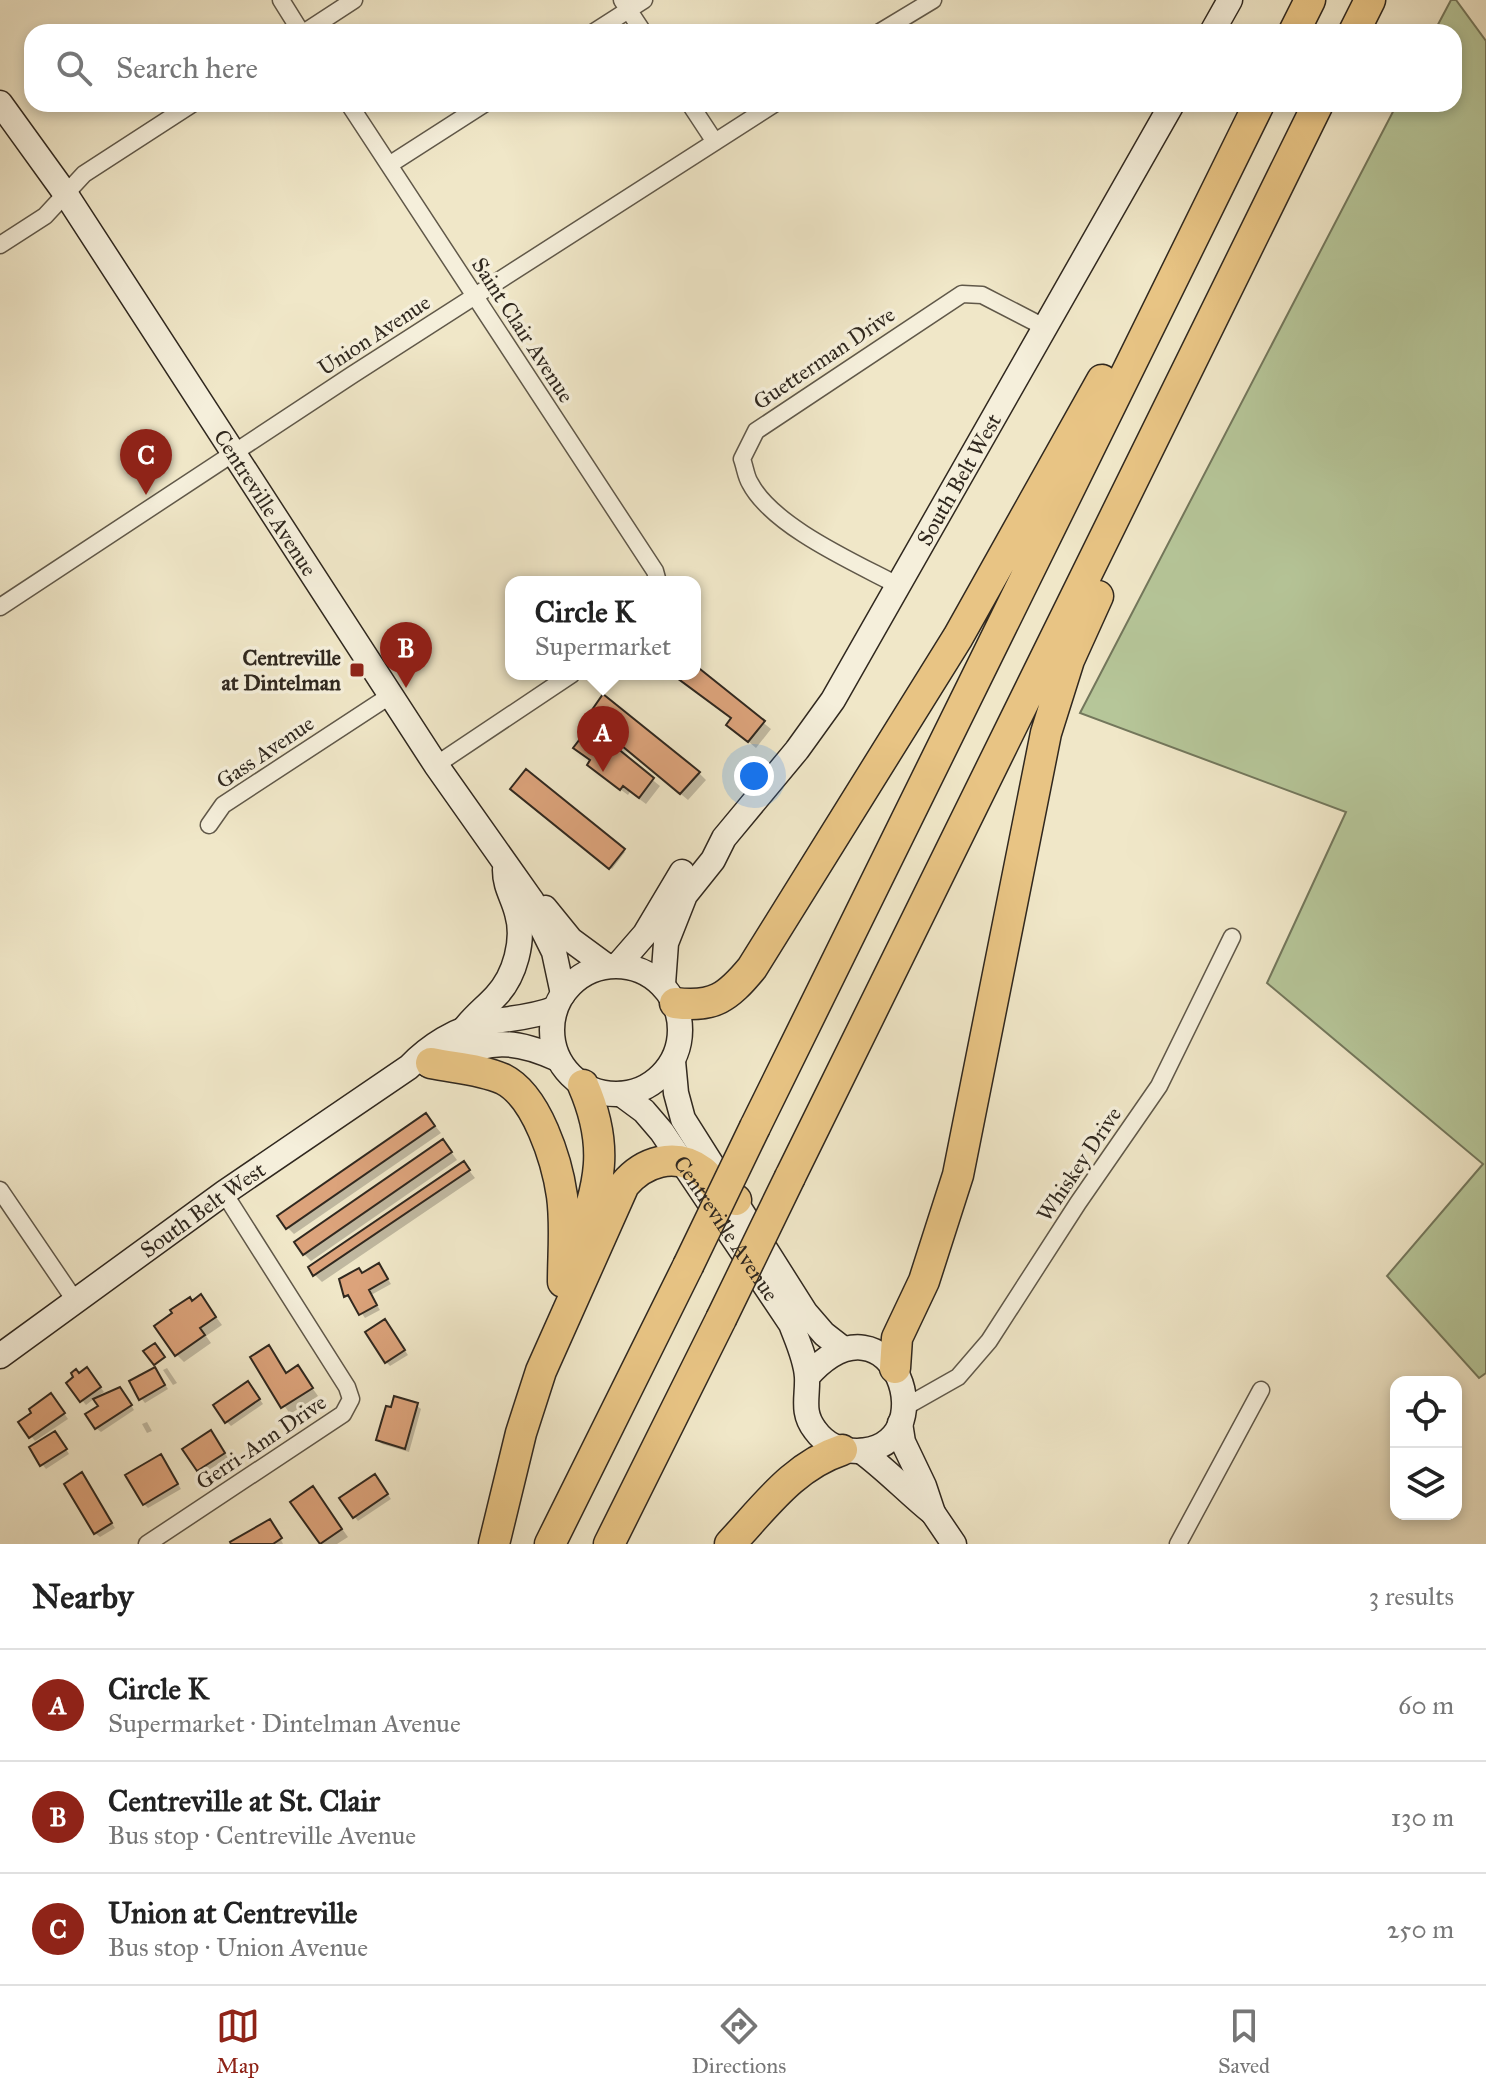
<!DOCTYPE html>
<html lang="en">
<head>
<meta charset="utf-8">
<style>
	:root { --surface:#fff; --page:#f6f6f6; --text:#222; --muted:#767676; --line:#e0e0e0; --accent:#8f2418 }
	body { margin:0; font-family:"IM FELL Great Primer",serif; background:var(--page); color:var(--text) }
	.controls { position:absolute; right:24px; bottom:24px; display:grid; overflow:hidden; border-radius:16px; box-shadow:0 4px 12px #0003 }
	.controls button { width:72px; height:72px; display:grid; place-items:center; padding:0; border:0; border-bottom:2px solid var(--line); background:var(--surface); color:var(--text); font:40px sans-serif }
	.you { position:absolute; left:754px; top:776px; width:28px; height:28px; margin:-20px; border:6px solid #fff; border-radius:50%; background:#1a73e8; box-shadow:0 0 0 12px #1a73e833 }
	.badge { display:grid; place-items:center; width:52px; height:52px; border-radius:50%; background:var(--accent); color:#fff; font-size:26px; font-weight:700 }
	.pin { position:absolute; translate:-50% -66px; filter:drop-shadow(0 2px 4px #0008) }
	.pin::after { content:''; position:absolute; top:42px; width:28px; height:24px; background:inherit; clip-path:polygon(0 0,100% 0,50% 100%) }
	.popup { position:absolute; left:505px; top:576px; width:196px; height:104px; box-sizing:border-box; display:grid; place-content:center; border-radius:16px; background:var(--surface); filter:drop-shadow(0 2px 6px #0005); font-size:26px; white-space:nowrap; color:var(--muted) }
	.popup b { font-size:30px; color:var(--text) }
	.popup::after { content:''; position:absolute; left:50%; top:100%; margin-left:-16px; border:16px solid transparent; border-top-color:var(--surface) }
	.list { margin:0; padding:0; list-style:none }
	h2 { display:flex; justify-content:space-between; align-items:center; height:104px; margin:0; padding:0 32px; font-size:34px }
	h2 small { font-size:26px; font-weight:400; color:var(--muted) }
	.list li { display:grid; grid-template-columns:52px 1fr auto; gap:24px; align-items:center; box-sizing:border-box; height:112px; padding:0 32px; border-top:2px solid var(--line) }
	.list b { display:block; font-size:30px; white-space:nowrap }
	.list p { margin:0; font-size:26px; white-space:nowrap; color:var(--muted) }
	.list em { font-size:26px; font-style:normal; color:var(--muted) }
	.icon { flex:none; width:44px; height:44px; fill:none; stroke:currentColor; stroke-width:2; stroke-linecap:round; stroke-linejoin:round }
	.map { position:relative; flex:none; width:1486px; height:1544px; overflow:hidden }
	.search { position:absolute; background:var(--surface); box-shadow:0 4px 12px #0003; left:24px; right:24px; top:24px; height:88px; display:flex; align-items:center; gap:20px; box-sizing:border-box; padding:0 28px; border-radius:24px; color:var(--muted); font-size:30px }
	.sheet { height:440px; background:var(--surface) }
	nav { display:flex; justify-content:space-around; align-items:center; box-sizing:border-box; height:112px; border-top:2px solid var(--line); background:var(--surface); font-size:22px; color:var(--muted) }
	nav a { display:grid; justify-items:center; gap:4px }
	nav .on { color:var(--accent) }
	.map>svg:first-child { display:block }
	.green { fill:#b6c699; stroke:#73775c; stroke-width:2 }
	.shadow { fill:#0003 }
	.building { fill:#dca37b; stroke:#30281f; stroke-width:2 }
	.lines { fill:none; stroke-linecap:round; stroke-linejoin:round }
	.minor-casing { stroke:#605849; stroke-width:19 }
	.secondary-casing { stroke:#30281f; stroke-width:27 }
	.motorway-casing { stroke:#30281f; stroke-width:33 }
	.minor { stroke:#f5efdb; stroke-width:16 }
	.secondary { stroke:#f5efdb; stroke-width:24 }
	.motorway { stroke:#e8c484; stroke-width:30 }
	.motorway-bridge-casing { stroke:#30281f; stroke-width:33; stroke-linecap:butt }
	.motorway-bridge { stroke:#e8c484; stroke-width:30 }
	.poi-dot { fill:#8f2418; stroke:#f5efdb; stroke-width:3 }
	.labels { text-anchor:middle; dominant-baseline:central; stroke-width:7; stroke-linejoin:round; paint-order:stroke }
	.street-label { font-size:22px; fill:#30281f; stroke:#f5efdb }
	.poi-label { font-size:22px; font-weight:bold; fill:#30281f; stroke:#f5efdb; text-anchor:end }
</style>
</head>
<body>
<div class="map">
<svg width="1486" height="1544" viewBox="0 0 1486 1544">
	<rect width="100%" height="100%" fill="#f0e7c8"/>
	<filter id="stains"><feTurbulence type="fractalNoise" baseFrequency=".0025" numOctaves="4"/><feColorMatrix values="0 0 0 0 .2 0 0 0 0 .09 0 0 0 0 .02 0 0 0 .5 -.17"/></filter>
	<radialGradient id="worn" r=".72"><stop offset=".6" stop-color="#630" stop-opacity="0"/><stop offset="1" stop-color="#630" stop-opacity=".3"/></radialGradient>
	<path class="green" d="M1451 0H1456L1486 41V1373L1479 1378 1387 1276 1483 1164 1267 983 1346 812 1080 713 1397 104H1454V32H1434Z"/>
	<path class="shadow" d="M695 668 771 729 756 748 736 731 732 719 676 674H695Z
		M597 724 699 773 706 780 688 800Z
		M590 729 660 786 646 804 630 792 628 795 597 772 592 761Z
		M526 772 625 852 612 869 513 789Z
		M426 1115 441 1133 294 1234 287 1227Z
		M443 1141 457 1160 311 1261 304 1254Z
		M464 1164 475 1178 322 1282 315 1275 310 1268Z
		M379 1265 391 1284 371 1295 380 1310 365 1318 352 1299 346 1296 363 1274Z
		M201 1297 222 1325 206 1336 211 1343 184 1362 177 1355 175 1314Z
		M385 1321 408 1355 390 1366 386 1362Z
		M269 1347 288 1374 298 1368 318 1396 290 1414 252 1358Z
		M167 1368 177 1383 173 1385 163 1370Z
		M155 1369 168 1389 145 1403 141 1398Z
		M91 1374 104 1392 98 1396 124 1394 134 1410 101 1432 96 1428 101 1406 95 1398 86 1405 68 1383 80 1375Z
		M252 1388 263 1404 231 1426 227 1422Z
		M55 1400 68 1419 35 1441 21 1423Z
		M416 1405 421 1409 409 1452 382 1444 378 1440Z
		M147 1422 152 1431 147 1433 142 1424Z
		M215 1437 228 1458 202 1474 198 1470Z
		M59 1438 69 1454 46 1469 42 1464Z
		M165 1461 181 1489 148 1508 144 1504Z
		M82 1475 115 1528 100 1537 95 1533Z
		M379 1481 391 1499 358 1521 354 1516Z
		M313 1489 348 1537 337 1544H321L293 1503Z
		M274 1526 283 1544H234Z"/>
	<path class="building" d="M695 665 765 721 748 742 726 725 731 718 673 675 695 674Z
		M603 694 700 772 680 794 587 717Z
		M590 726 654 778 639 798 623 786 620 790 587 765 590 760 573 748Z
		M526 769 625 849 609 869 510 789Z
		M426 1113 435 1126 286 1229 277 1216Z
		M443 1139 452 1152 303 1255 294 1242Z
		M464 1161 470 1170 313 1276 308 1267Z
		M379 1263 388 1279 369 1290 377 1305 359 1315 348 1295 344 1297 339 1279 359 1268 362 1273Z
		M201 1294 216 1317 200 1328 205 1335 175 1356 154 1326 172 1313 170 1310 190 1297 192 1301Z
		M385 1319 405 1350 385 1363 365 1332Z
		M155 1343 165 1357 154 1365 143 1351Z
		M269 1345 286 1373 298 1365 313 1388 281 1408 250 1357Z
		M87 1367 101 1387 80 1402 66 1383 73 1377 71 1373 76 1369 79 1373Z
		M155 1367 165 1385 139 1400 129 1381Z
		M248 1381 260 1399 225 1423 213 1405Z
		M120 1387 132 1405 95 1429 85 1414 98 1406 93 1399Z
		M51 1393 65 1413 29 1438 18 1422 31 1413 29 1409Z
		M394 1396 418 1403 405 1449 376 1440 386 1406 391 1407Z
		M211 1430 225 1453 197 1471 182 1449Z
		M55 1431 67 1449 40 1466 29 1447Z
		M161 1454 178 1484 143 1505 125 1475Z
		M82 1472 112 1523 94 1534 64 1484Z
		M375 1474 388 1494 353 1518 339 1498Z
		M313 1486 342 1529 320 1544 290 1502Z
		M270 1519 282 1538 273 1544H231L230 1542Z"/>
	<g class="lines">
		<defs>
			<path id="minor" d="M281 0 301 32
				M622 0 643 32
				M305 32 354 0
				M594 32 644 0
				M880 32 933 0
				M349 104 655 571 658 582
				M690 104 715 142
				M389 165 484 104
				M0 245 45 216 84 174 192 104
				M899 586C856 563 773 527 750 483 746 477 745 467 742 459L756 431 962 294 982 295 1044 327
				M0 607 352 375 774 104
				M436 765 572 674
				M209 825 223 805 391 695
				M0 1190 74 1299
				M905 1407 958 1377 989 1341 1078 1203 1159 1086 1232 937
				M147 1544 343 1414 351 1399 347 1387 224 1193
				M1178 1544 1261 1390"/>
			<g id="secondary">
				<path d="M1212 32 1230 0"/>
				<path id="s1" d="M0 103 65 193 436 765 532 901 537 918 554 952 563 994"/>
				<path d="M545 908 571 940 605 965"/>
				<path d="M618 965 645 934 682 872"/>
				<circle cx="616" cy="1030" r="64"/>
				<path id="s2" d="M663 984 666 943 685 895 713 860 724 838 797 750 833 700 1172 104"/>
				<path d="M465 1028C474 1016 486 1007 496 996 515 976 525 940 517 913 513 897 505 887 505 870"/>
				<path d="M673 1061 676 1093 683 1119 805 1312 824 1334 842 1348"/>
				<path d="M427 1064C484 1047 499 1032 558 1059"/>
				<path id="s3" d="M621 1094 644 1111 662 1132 791 1324C797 1340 806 1359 807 1377 808 1397 801 1412 815 1430 825 1444 840 1451 857 1451 949 1449 892 1281 807 1377"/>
				<path id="s4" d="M0 1356 224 1193 409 1067C429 1046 456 1029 485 1023 509 1018 531 1018 554 1009"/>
				<path d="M900 1423 903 1442 924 1486 933 1513 954 1544"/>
				<path d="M861 1451C887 1470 908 1493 933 1513"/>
			</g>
			<path id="motorway" d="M1294 32 1310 0
				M1354 32 1370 0
				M675 1003C714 1008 728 997 752 968L958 637 1102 380
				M431 1063C455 1068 480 1069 503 1079 537 1096 557 1161 562 1196 566 1225 563 1253 563 1282
				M755 1127 1259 104
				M790 1177 1318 104
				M578 1245C600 1184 610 1147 583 1085
				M895 1368 897 1338 924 1281 958 1175 1046 733 1069 660 1098 596
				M494 1544 521 1433 541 1371 624 1185C643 1162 675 1151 702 1171 709 1176 713 1185 720 1190 725 1193 731 1196 736 1200
				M550 1544 688 1266
				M609 1544 721 1319
				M730 1544C764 1508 793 1466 842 1450"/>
		</defs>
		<use href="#minor" class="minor-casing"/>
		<use href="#secondary" class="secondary-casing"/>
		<use href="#motorway" class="motorway-casing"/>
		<use href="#minor" class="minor"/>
		<use href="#secondary" class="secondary"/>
		<use href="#motorway" class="motorway"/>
		<defs>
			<path id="motorway-bridge" d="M688 1266 755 1127
				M721 1319 790 1177"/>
		</defs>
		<use href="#motorway-bridge" class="motorway-bridge-casing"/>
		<use href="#motorway-bridge" class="motorway-bridge"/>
	</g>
	<rect class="poi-dot" x="349" y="662" width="16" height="16" rx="4"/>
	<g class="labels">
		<g class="street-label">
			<text transform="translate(523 330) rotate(57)">Saint Clair Avenue</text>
			<text transform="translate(374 335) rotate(-33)">Union Avenue</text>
			<text transform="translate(824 358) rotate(-34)">Guetterman Drive</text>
			<text stroke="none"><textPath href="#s2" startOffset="592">South Belt West</textPath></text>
			<text stroke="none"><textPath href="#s1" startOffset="480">Centreville Avenue</textPath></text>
			<text transform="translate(265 752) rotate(-34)">Gass Avenue</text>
			<text transform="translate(1079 1164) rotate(-56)">Whiskey Drive</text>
			<text stroke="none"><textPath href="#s4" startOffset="250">South Belt West</textPath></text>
			<text stroke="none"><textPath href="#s3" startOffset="172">Centreville Avenue</textPath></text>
			<text transform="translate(261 1442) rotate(-34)">Gerri-Ann Drive</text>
		</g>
		<g class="poi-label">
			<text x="341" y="657">Centreville<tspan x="341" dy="25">at Dintelman</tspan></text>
		</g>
	</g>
	<rect width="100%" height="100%" filter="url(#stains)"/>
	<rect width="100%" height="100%" fill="url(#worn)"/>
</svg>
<div class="controls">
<button><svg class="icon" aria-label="locate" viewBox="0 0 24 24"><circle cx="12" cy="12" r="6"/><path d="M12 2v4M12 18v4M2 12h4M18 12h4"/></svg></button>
<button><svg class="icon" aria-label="layers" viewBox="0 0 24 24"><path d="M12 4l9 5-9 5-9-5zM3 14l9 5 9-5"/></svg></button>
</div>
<div class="you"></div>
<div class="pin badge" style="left:603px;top:772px">A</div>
<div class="popup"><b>Circle K</b>Supermarket</div>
<div class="pin badge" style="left:406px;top:688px">B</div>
<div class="pin badge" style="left:146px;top:495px">C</div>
<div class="search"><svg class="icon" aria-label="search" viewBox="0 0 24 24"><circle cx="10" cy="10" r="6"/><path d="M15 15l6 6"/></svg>Search here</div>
</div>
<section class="sheet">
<h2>Nearby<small>3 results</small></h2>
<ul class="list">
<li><span class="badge">A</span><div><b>Circle K</b><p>Supermarket · Dintelman Avenue</p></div><em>60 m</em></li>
<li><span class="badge">B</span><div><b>Centreville at St. Clair</b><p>Bus stop · Centreville Avenue</p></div><em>130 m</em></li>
<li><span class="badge">C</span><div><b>Union at Centreville</b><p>Bus stop · Union Avenue</p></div><em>250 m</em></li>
</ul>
</section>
<nav>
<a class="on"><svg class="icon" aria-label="map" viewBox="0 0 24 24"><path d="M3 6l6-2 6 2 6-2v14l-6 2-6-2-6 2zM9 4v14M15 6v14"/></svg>Map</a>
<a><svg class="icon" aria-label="directions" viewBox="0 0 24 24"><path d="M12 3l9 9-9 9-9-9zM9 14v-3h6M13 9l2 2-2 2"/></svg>Directions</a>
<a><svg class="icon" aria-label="saved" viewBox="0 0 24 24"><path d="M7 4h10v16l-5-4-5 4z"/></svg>Saved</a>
</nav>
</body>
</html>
